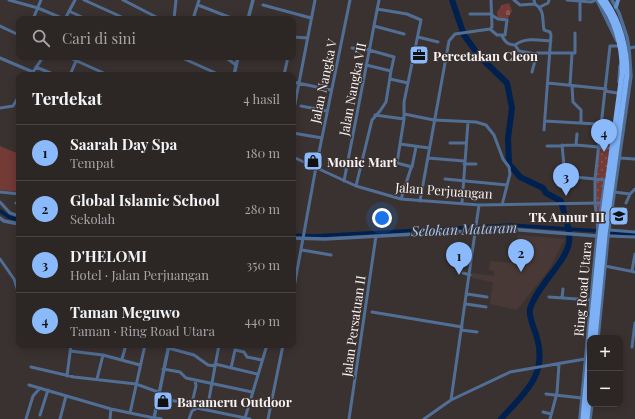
<!DOCTYPE html>
<html lang="id">
<head>
<meta charset="utf-8">
<style>
	:root { --surface:#2c2625; --page:#383232; --text:#f1f3f6; --muted:#a6a5a7; --line:#484342; --accent:#8abafc }
	body { margin:0; font-family:"Playfair Display",serif; background:var(--page); color:var(--text) }
	.controls { position:absolute; right:12px; bottom:12px; display:grid; overflow:hidden; border-radius:8px; box-shadow:0 2px 10px #0003 }
	.controls button { width:36px; height:36px; display:grid; place-items:center; padding:0; border:0; border-bottom:1px solid var(--line); background:var(--surface); color:var(--text); font:20px sans-serif }
	.you { position:absolute; left:382px; top:218px; width:14px; height:14px; margin:-10px; border:3px solid #fff; border-radius:50%; background:#1a73e8; box-shadow:0 0 0 6px #1a73e833 }
	.badge { display:grid; place-items:center; width:26px; height:26px; border-radius:50%; background:var(--accent); color:#111; font-size:13px; font-weight:700 }
	.pin { position:absolute; translate:-50% -33px; filter:drop-shadow(0 1px 2px #0008) }
	.pin::after { content:''; position:absolute; top:21px; width:14px; height:12px; background:inherit; clip-path:polygon(0 0,100% 0,50% 100%) }
	.list { margin:0; padding:0; list-style:none }
	h2 { display:flex; justify-content:space-between; align-items:center; height:52px; margin:0; padding:0 16px; font-size:17px }
	h2 small { font-size:13px; font-weight:400; color:var(--muted) }
	.list li { display:grid; grid-template-columns:26px 1fr auto; gap:12px; align-items:center; box-sizing:border-box; height:56px; padding:0 16px; border-top:1px solid var(--line) }
	.list b { display:block; font-size:15px; white-space:nowrap }
	.list p { margin:0; font-size:13px; white-space:nowrap; color:var(--muted) }
	.list em { font-size:13px; font-style:normal; color:var(--muted) }
	.icon { flex:none; width:22px; height:22px; fill:none; stroke:currentColor; stroke-width:2; stroke-linecap:round; stroke-linejoin:round }
	.map { position:relative; flex:none; width:635px; height:419px; overflow:hidden }
	.search { position:absolute; background:var(--surface); box-shadow:0 2px 10px #0003; left:16px; top:16px; width:280px; height:44px; display:flex; align-items:center; gap:10px; box-sizing:border-box; padding:0 14px; border-radius:8px; color:var(--muted); font-size:15px }
	.panel { position:absolute; background:var(--surface); box-shadow:0 2px 10px #0003; left:16px; top:72px; width:280px; height:276px; border-radius:8px }
	.map>svg:first-child { display:block }
	.built { fill:#483937 }
	.grass { fill:#733a36 }
	.cemetery { fill:url(#cemetery-stones) }
	.park { fill:url(#park-dots) }
	.lines { fill:none; stroke-linecap:round; stroke-linejoin:round }
	.canal { stroke:#002050; stroke-width:3.5 }
	.river { stroke:#002050; stroke-width:6 }
	.minor { stroke:#516e95; stroke-width:3 }
	.tertiary { stroke:#516e95; stroke-width:3.5 }
	.secondary { stroke:#608dcb; stroke-width:4 }
	.trunk { stroke:#7eb0f5; stroke-width:5 }
	.labels { text-anchor:middle; dominant-baseline:central; stroke-width:3; stroke-linejoin:round; paint-order:stroke }
	.poi-label { font-size:13px; font-weight:bold; fill:#f8f3f2; stroke:#3a3231; text-anchor:start }
	.street-label { font-size:13px; fill:#f8f3f2; stroke:#3a3231 }
	.water-label { font-size:14px; font-style:italic; fill:#a3c5f4; stroke:#3a3231 }
</style>
</head>
<body>
<div class="map">
<svg width="635" height="419" viewBox="0 0 635 419">
	<defs>
		<pattern id="cemetery-stones" width="16" height="16" patternUnits="userSpaceOnUse"><rect width="16" height="16" fill="#733a36"/><path d="M2 7V4a2 2 0 0 1 4 0v3zM10 15v-3a2 2 0 0 1 4 0v3z" fill="#885754"/></pattern>
		<pattern id="park-dots" width="8" height="8" patternUnits="userSpaceOnUse"><rect width="8" height="8" fill="#733a36"/><path d="M2 2h.1M6 6h.1" fill="none" stroke="#885754" stroke-width="1.8" stroke-linecap="round"/></pattern>
	</defs>
	<rect width="100%" height="100%" fill="#3a3231"/>
	<path class="built" d="M518 235 565 239 550 268 517 310 490 304 493 282 472 278V273L494 276V271L489 270 490 261 510 263Z"/>
	<path class="grass" d="M0 146 19 154V192L0 190Z"/>
	<path class="cemetery" d="M509 3 512 11 507 20 498 19 497 12 502 5Z"/>
	<path class="park" d="M602 123 613 125 598 229 595 179Z"/>
	<g class="lines">
		<path class="canal" d="M0 211 9 217 19 220
			M606 232 635 234
			M293 235 314 236 510 225 599 231"/>
		<path class="river" d="M452 0 464 35 480 57 507 83 512 108 508 138 509 164 520 177 543 188 546 193 561 201C564 214 571 230 569 243 566 262 536 287 530 309 528 316 535 330 537 338 548 376 523 394 501 419"/>
		<path class="minor" d="M9 0 38 8 64 19
			M84 0 126 19
			M123 0 160 19
			M514 0 520 5 535 4
			M534 0 535 4C545 10 542 19 544 30L550 32 551 35 544 130
			M567 0 591 2 596 0
			M580 1V20
			M198 5 234 19
			M263 5 311 18
			M540 7 548 3 549 0
			M377 9 407 14 421 20 404 102V119L397 163 412 167 416 147
			M69 11 86 19
			M470 14H492
			M33 19 41 0
			M65 19 75 0
			M174 19 176 0
			M193 19 199 0
			M0 26 19 35
			M374 26 404 34
			M490 29 497 35H505L507 20 498 19 493 16
			M502 36C505 42 508 45 515 45 526 37 538 40 551 41
			M293 37 308 38
			M418 37 438 42
			M515 45 519 51 536 54
			M352 48 369 50 394 57 391 71 366 65
			M629 48 635 47
			M68 57 108 75
			M180 57 220 75
			M225 57 236 65
			M0 58 33 72
			M36 67 55 75
			M532 72 537 53H575V33
			M31 75 43 57
			M70 75 76 61
			M284 75 288 57
			M390 79 408 83
			M293 82 331 90
			M548 83 606 89
			M570 85 572 54
			M572 86 573 102 581 110V122
			M605 91 617 93
			M301 106 327 111
			M0 108 13 106 19 96
			M293 114 315 0
			M404 114 434 120 476 122 486 125 494 135 503 159 509 167 510 174 502 205
			M375 115 404 119
			M545 121 613 125
			M293 133 322 138
			M450 143H465
			M400 144 429 148
			M562 145 565 176 605 180
			M576 145 577 134
			M547 146 576 145 610 148
			M293 157 356 186 401 199 479 205 602 203
			M428 158 464 161
			M620 158 635 159
			M464 164H476
			M445 179 507 185
			M344 181 379 0
			M356 186 372 120 380 111 386 102 391 71
			M0 192 19 194
			M614 192 630 194 635 189
			M401 199 411 168
			M420 201 449 41 455 34 490 29 492 27 491 0
			M0 202 10 213 19 216
			M16 203 19 204
			M462 203 468 122
			M626 203 630 194
			M598 229 595 203V179L610 46H618
			M609 230 635 232
			M608 236 635 237
			M302 250 331 255
			M0 259 14 279 19 294
			M605 266 635 272
			M632 271 635 254
			M463 273 470 275
			M293 293 316 167 350 0
			M467 294 487 297
			M549 297 591 300
			M562 298 563 289
			M466 304 486 307
			M372 312 462 327
			M461 330 477 332
			M632 347 635 323
			M168 348 194 355 208 365 215 366
			M70 351 103 355 140 365
			M122 359 126 345
			M215 364 257 374
			M31 367 74 377 136 384 158 392
			M231 368 235 350 244 352 247 357 262 360
			M163 369 180 372 186 378 252 392
			M67 376 71 345
			M97 379 103 355
			M29 385 111 409 154 418
			M546 394 582 398
			M157 399 192 403
			M451 400 479 205
			M194 409 192 403 196 386 195 380
			M207 410 219 345
			M543 412 551 414
			M130 413 145 345
			M40 415 48 390
			M245 418 267 345
			M26 419 33 396 40 388
			M60 419 66 396
			M110 419 111 409
			M189 419 192 411 197 408 250 419
			M268 419 283 345
			M349 419 376 236
			M424 419 451 400 510 372 585 359
			M550 419 557 393 559 364"/>
		<path class="tertiary" d="M597 0 617 41
			M248 19 253 0
			M234 75 238 57
			M619 82 620 66
			M0 218 4 221 19 224
			M293 238 325 239 508 229 597 236
			M598 338 608 236 631 76 629 48 627 37 619 13 612 0
			M161 419 154 418 169 345
			M580 419 597 236 605 181
			M590 419 592 404"/>
		<path class="secondary" d="M616 7 618 0"/>
		<path class="trunk" d="M590 338 600 236 622 74C623 47 616 22 600 0
			M595 338 605 235 627 75C627 47 621 23 605 0
			M583 419 590 342
			M587 419 590 392"/>
	</g>
	<defs>
		<symbol id="office-square" viewBox="-11 -11 22 22"><rect x="-9" y="-9" width="18" height="18" rx="4" fill="#8abafc" stroke="#3a3231"/><path d="M-6-3h4V-5.5h4V-3h4V5H-6ZM-1-4.5V-3h2v-1.5ZM-6 0V1H6V0Z" fill="#111"/></symbol>
		<symbol id="shop-square" viewBox="-11 -11 22 22"><rect x="-9" y="-9" width="18" height="18" rx="4" fill="#8abafc" stroke="#3a3231"/><path d="M-5-2.5h2.3a2.7 3.5 0 0 1 5.4 0H5L5.5 6h-11ZM-1.5-2.5h3a1.5 2.3 0 0 0-3 0Z" fill="#111"/></symbol>
		<symbol id="school-square" viewBox="-11 -11 22 22"><rect x="-9" y="-9" width="18" height="18" rx="4" fill="#8abafc" stroke="#3a3231"/><path d="M0-5L7-2L0 1L-7-2ZM-4 1L0 2.5L4 1V4Q0 6-4 4Z" fill="#111"/></symbol>
	</defs>
	<g fill-rule="evenodd">
		<use href="#office-square" x="408" y="44" width="22" height="22"/>
		<use href="#shop-square" x="302" y="150" width="22" height="22"/>
		<use href="#school-square" x="608" y="205" width="22" height="22"/>
		<use href="#shop-square" x="152" y="390" width="22" height="22"/>
	</g>
	<g class="labels">
		<g class="poi-label">
			<text x="433" y="55">Percetakan Cleon</text>
			<text x="327" y="161">Monic Mart</text>
			<text x="605" y="216" text-anchor="end">TK Annur III</text>
			<text x="177" y="401">Barameru Outdoor</text>
		</g>
		<g class="street-label">
			<text transform="translate(323 81) rotate(-78)">Jalan Nangka V</text>
			<text transform="translate(352 89) rotate(-79)">Jalan Nangka VII</text>
			<text transform="translate(444 190) rotate(4)">Jalan Perjuangan</text>
			<text transform="translate(582 289) rotate(-85)">Ring Road Utara</text>
			<text transform="translate(353 326) rotate(-82)">Jalan Persatuan II</text>
		</g>
		<g class="water-label">
			<text transform="translate(464 229) rotate(-2)">Selokan Mataram</text>
		</g>
	</g>
</svg>
<div class="controls">
<button>+</button>
<button>−</button>
</div>
<div class="you"></div>
<div class="pin badge" style="left:459px;top:275px">1</div>
<div class="pin badge" style="left:521px;top:272px">2</div>
<div class="pin badge" style="left:566px;top:196px">3</div>
<div class="pin badge" style="left:604px;top:152px">4</div>
<div class="search"><svg class="icon" aria-label="search" viewBox="0 0 24 24"><circle cx="10" cy="10" r="6"/><path d="M15 15l6 6"/></svg>Cari di sini</div>
<section class="panel">
<h2>Terdekat<small>4 hasil</small></h2>
<ul class="list">
<li><span class="badge">1</span><div><b>Saarah Day Spa</b><p>Tempat</p></div><em>180 m</em></li>
<li><span class="badge">2</span><div><b>Global Islamic School</b><p>Sekolah</p></div><em>280 m</em></li>
<li><span class="badge">3</span><div><b>D'HELOMI</b><p>Hotel · Jalan Perjuangan</p></div><em>350 m</em></li>
<li><span class="badge">4</span><div><b>Taman Meguwo</b><p>Taman · Ring Road Utara</p></div><em>440 m</em></li>
</ul>
</section>
</div>
</body>
</html>
